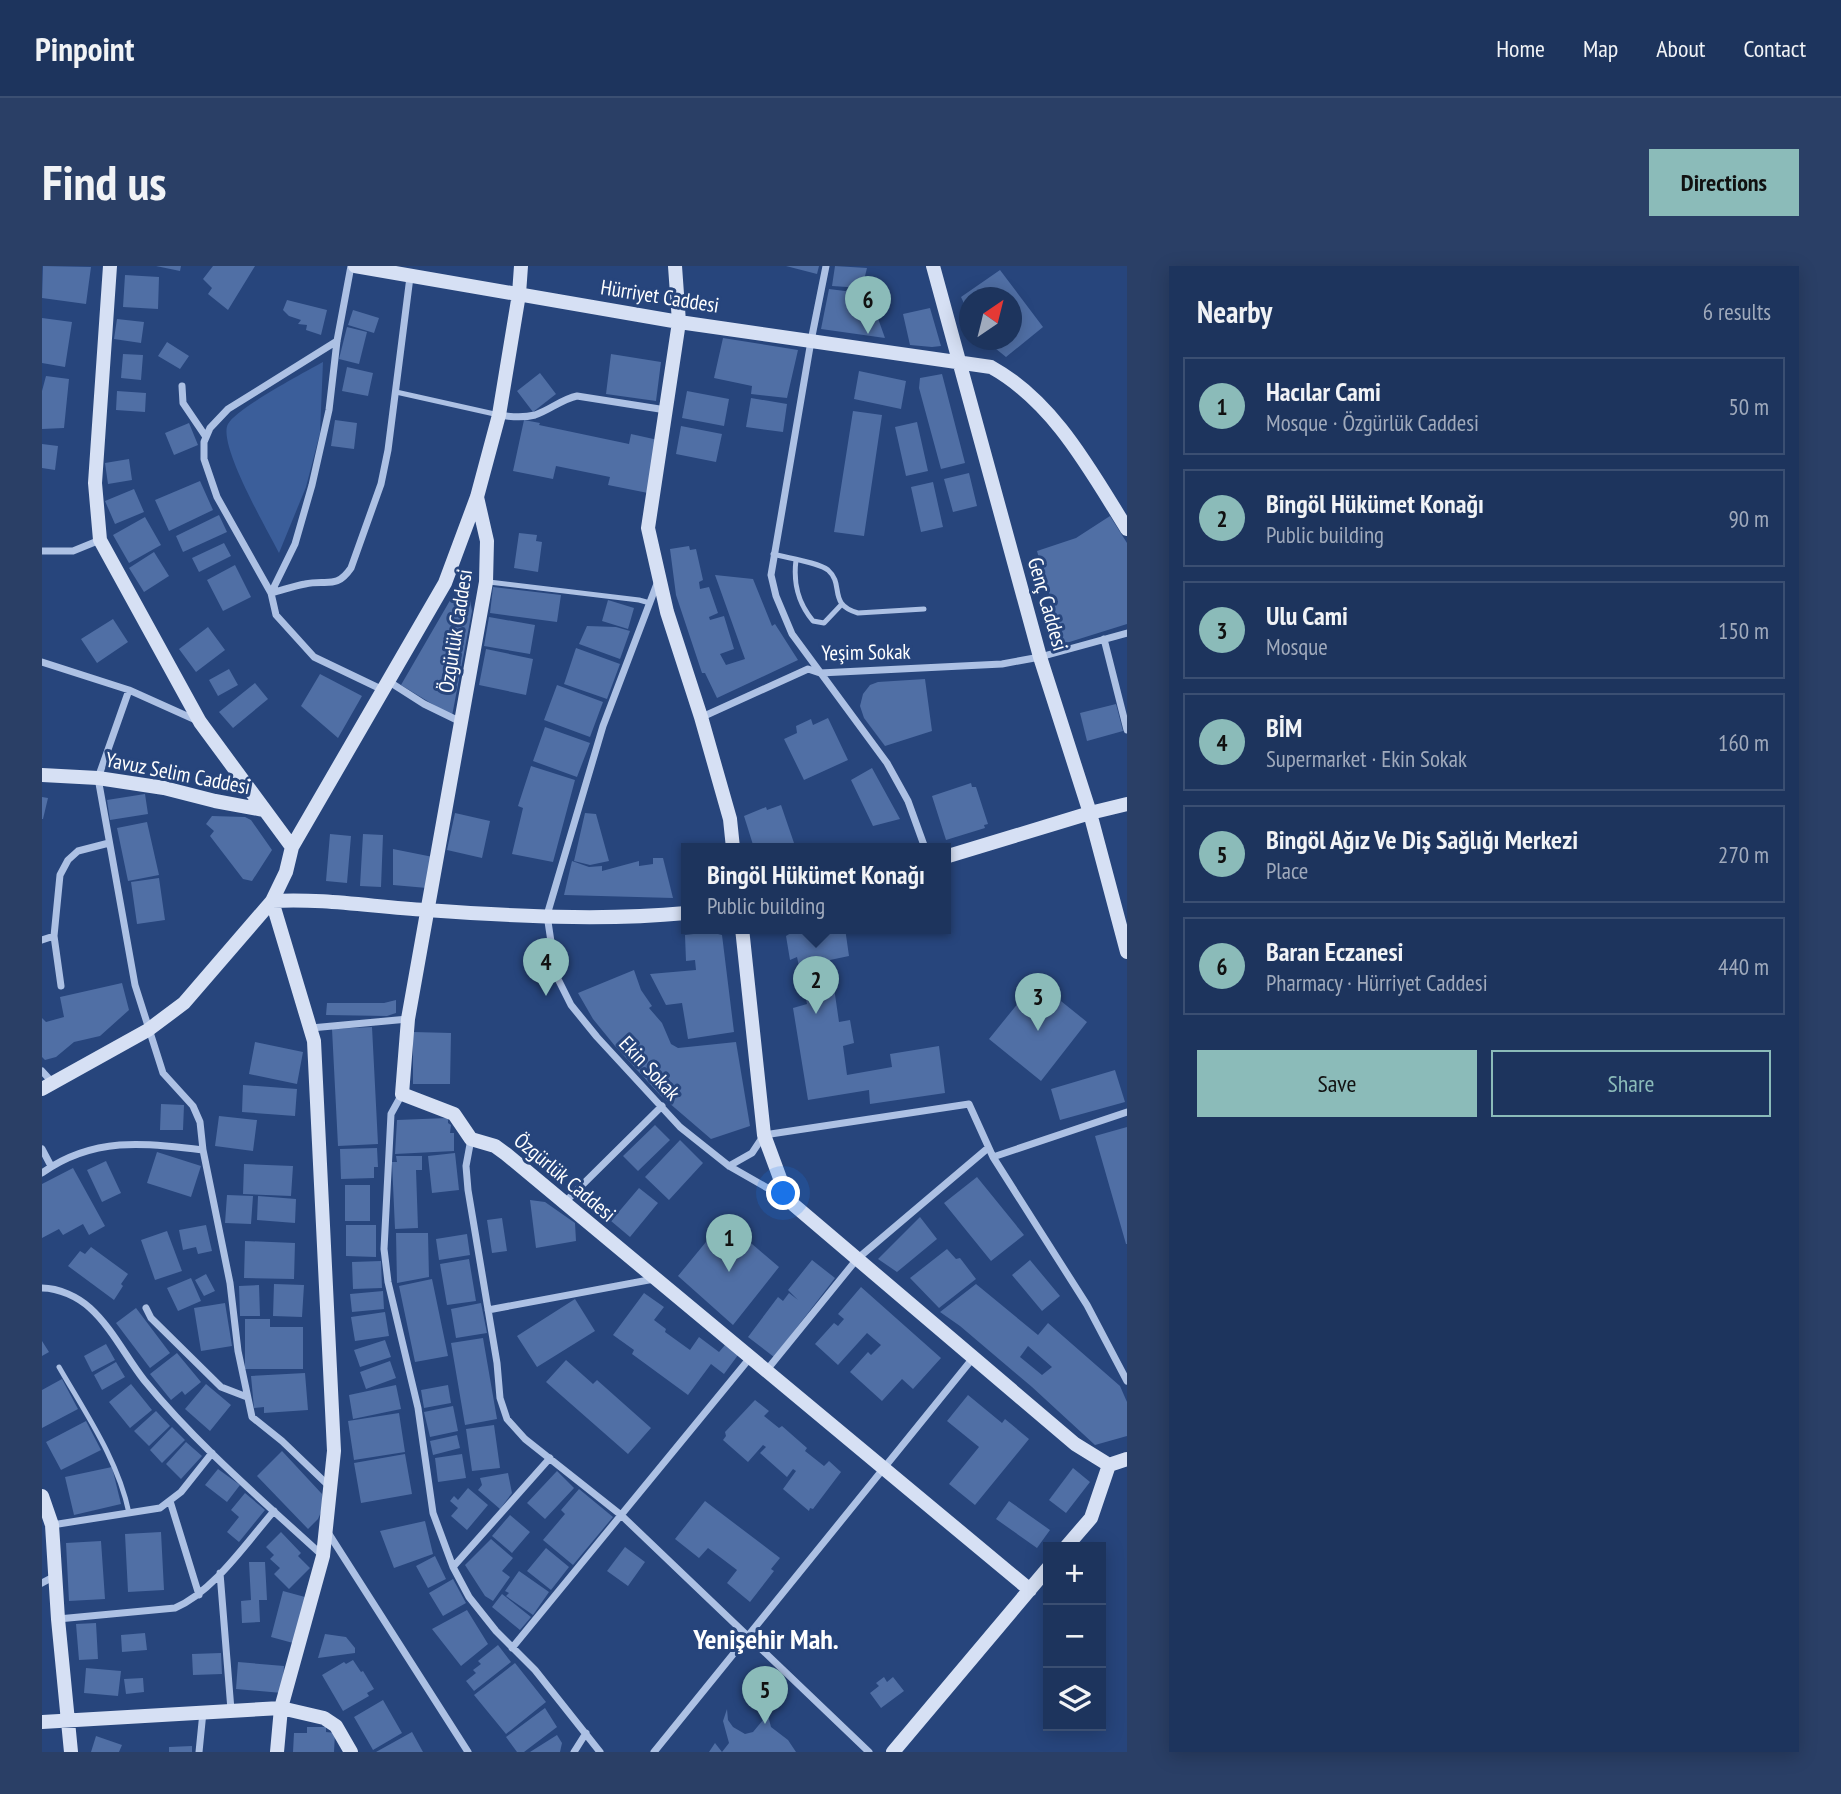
<!DOCTYPE html>
<html lang="en">
<head>
<meta charset="utf-8">
<style>
	:root { --surface:#1d345d; --page:#2a3f66; --text:#f1f3f6; --muted:#a0aabc; --line:#3b4f72; --accent:#8bbbb9 }
	body { margin:0; font-family:"PT Sans Narrow",sans-serif; background:var(--page); color:var(--text) }
	.controls { position:absolute; right:21px; bottom:21px; display:grid; overflow:hidden; border-radius:0px; box-shadow:0 4px 18px #0003 }
	.controls button { width:63px; height:63px; display:grid; place-items:center; padding:0; border:0; border-bottom:2px solid var(--line); background:var(--surface); color:var(--text); font:35px sans-serif }
	.compass { position:absolute; left:917px; top:21px; width:63px; height:63px; border-radius:50%; background:var(--surface); box-shadow:0 4px 18px #0003; rotate:35deg }
	.you { position:absolute; left:742px; top:928px; width:24px; height:24px; margin:-18px; border:5px solid #fff; border-radius:50%; background:#1a73e8; box-shadow:0 0 0 10px #1a73e833 }
	.badge { display:grid; place-items:center; width:46px; height:46px; border-radius:50%; background:var(--accent); color:#111; font-size:23px; font-weight:700 }
	.pin { position:absolute; translate:-50% -58px; filter:drop-shadow(0 2px 4px #0008) }
	.pin::after { content:''; position:absolute; top:37px; width:24px; height:21px; background:inherit; clip-path:polygon(0 0,100% 0,50% 100%) }
	.popup { position:absolute; left:639px; top:577px; width:270px; height:91px; box-sizing:border-box; display:grid; place-content:center; border-radius:0px; background:var(--surface); filter:drop-shadow(0 2px 5px #0005); font-size:23px; white-space:nowrap; color:var(--muted) }
	.popup b { font-size:26px; color:var(--text) }
	.popup::after { content:''; position:absolute; left:50%; top:100%; margin-left:-14px; border:14px solid transparent; border-top-color:var(--surface) }
	.list { margin:0; padding:0; list-style:none }
	h2 { display:flex; justify-content:space-between; align-items:center; height:91px; margin:0; padding:0 28px; font-size:30px }
	h2 small { font-size:23px; font-weight:400; color:var(--muted) }
	.list li { display:grid; grid-template-columns:46px 1fr auto; gap:21px; align-items:center; box-sizing:border-box; height:98px; margin:0 14px 14px; padding:0 14px; border:2px solid var(--line); border-radius:0px }
	.list b { display:block; font-size:26px; white-space:nowrap }
	.list p { margin:0; font-size:23px; white-space:nowrap; color:var(--muted) }
	.list em { font-size:23px; font-style:normal; color:var(--muted) }
	.actions { display:flex; gap:14px; padding:21px 28px }
	.actions a { flex:1; padding:16px 0; border:2px solid var(--accent); border-radius:0px; text-align:center; font-size:24px; color:var(--accent) }
	.actions .main { background:var(--accent); color:#111 }
	.icon { flex:none; width:38px; height:38px; fill:none; stroke:currentColor; stroke-width:2; stroke-linecap:round; stroke-linejoin:round }
	.map { position:relative; flex:none; width:1085px; height:1486px; overflow:hidden; border-radius:0px }
	header { display:flex; align-items:center; gap:42px; box-sizing:border-box; height:98px; padding:0 35px; background:var(--surface); border-bottom:2px solid var(--line) }
	header strong { font-size:33px }
	nav { display:flex; gap:38px; margin-inline-start:auto; font-size:24px }
	.intro { display:flex; align-items:center; justify-content:space-between; box-sizing:border-box; height:168px; padding:0 42px }
	h1 { margin:0; font-size:49px }
	.button { padding:18px 32px; border-radius:0px; background:var(--accent); color:#111; font-size:24px; font-weight:700 }
	main { display:flex; gap:42px; padding:0 42px }
	aside { flex:1; background:var(--surface); border-radius:0px; box-shadow:0 4px 18px #0003 }
	.map>svg:first-child { display:block }
	.green { fill:#3b5e9a }
	.building { fill:#506fa5; fill-rule:evenodd }
	.lines { fill:none; stroke-linecap:round; stroke-linejoin:round }
	.lane { stroke:#adc1e4; stroke-width:5 }
	.street { stroke:#adc1e4; stroke-width:7 }
	.secondary { stroke:#d6e0f4; stroke-width:14 }
	.labels { text-anchor:middle; dominant-baseline:central; stroke-width:6; stroke-linejoin:round; paint-order:stroke }
	.street-label { font-size:21px; fill:#fff; stroke:#27457c }
	.district-label { font-size:28px; font-weight:bold; fill:#fff; stroke:#27457c }
</style>
</head>
<body>
<header>
<strong>Pinpoint</strong>
<nav><a>Home</a><a>Map</a><a>About</a><a>Contact</a></nav>
</header>
<div class="intro"><h1>Find us</h1><a class="button">Directions</a></div>
<main>
<div class="map">
<svg width="1085" height="1486" viewBox="0 0 1085 1486">
	<rect width="100%" height="100%" fill="#27457c"/>
	<path class="green" d="M281 96 278 167 264 221 237 287C226 265 175 178 186 158 195 142 263 106 281 96Z"/>
	<path class="building" d="M1 0 49 1 44 38 0 32Z
		M114 0H139L138 5Z
		M171 0H213L186 44 166 28 170 22 161 13Z
		M744 0H777L775 8Z
		M793 0 825 2 820 22 790 20Z
		M958 4 1001 61 964 91 943 74H970V32H928V50L919 31Z
		M83 9 117 11 116 43 81 41Z
		M787 23 819 27 816 40 833 44 843 72 779 63Z
		M245 34 285 44 279 69 264 64 265 59 256 58 259 54 247 50 241 44Z
		M888 42 899 80 890 81 868 79 861 48Z
		M311 44 337 52 332 67 306 59Z
		M0 52 30 56 23 101 0 97Z
		M75 53 102 56 99 77 72 73Z
		M305 61 325 66 317 98 297 93Z
		M681 72 756 84 745 132 709 128 710 120 672 112Z
		M125 76 147 90 138 103 116 90Z
		M81 88 101 89 99 114 79 112Z
		M569 88 619 96 614 135 564 128Z
		M305 101 331 107 326 130 300 125Z
		M817 105 864 115 859 143 812 133Z
		M498 107 514 128 491 146 475 125Z
		M900 108 923 197 899 203 877 122 878 112Z
		M4 110 27 113 22 162 0 163V125Z
		M75 125 104 127 103 146 74 144Z
		M645 125 687 133 682 160 640 152Z
		M709 132 745 138 741 166 704 161Z
		M811 145 840 149 822 270 792 266Z
		M293 154 315 157 312 183 289 180Z
		M482 154 498 157 497 159 587 178 589 168 616 174 606 227 566 219 568 211 514 200 511 213 471 205Z
		M875 156 886 205 864 210 853 161Z
		M147 157 156 179 132 189 123 167Z
		M639 160 680 168 674 196 634 188Z
		M0 178 16 180 13 204 0 202Z
		M87 193 90 214 66 218 63 197Z
		M927 207 935 240 911 246 902 213Z
		M158 215 171 244 127 265 113 234Z
		M891 216 901 261 879 266 869 221Z
		M92 223 102 246 73 258 63 235Z
		M177 249 185 266 141 286 134 270Z
		M1068 250 1085 277V358L1021 378 995 285 1034 272Z
		M103 251 119 279 87 297 71 269Z
		M477 267 495 269 494 275 500 276 496 306 472 302Z
		M182 277 189 290 157 306 150 292Z
		M647 280 648 284 654 283 661 314 657 316 658 323 667 321 676 347 667 351 668 354 682 350 692 383 678 388 684 399 703 393 673 309 711 313 730 360 733 358 756 394 675 432 663 407H660L634 329 628 283Z
		M112 286 127 310 102 326 87 302Z
		M193 299 209 331 181 345 165 314Z
		M451 321 519 329 515 356 448 347Z
		M410 331H420L428 334 430 345 410 450 359 419Z
		M566 334 592 342 586 363 560 355Z
		M447 351 493 359 488 388 442 380Z
		M71 353 86 376 55 397 39 373Z
		M545 360 574 361 588 365 578 393 537 378Z
		M166 361 183 384 154 406 137 383Z
		M534 382 578 398 565 433 522 418Z
		M444 383 491 393 484 429 437 419Z
		M187 403 196 419 176 430 167 414Z
		M278 408 320 430 296 472 259 440Z
		M883 413 890 465 843 480 822 452 818 440 821 428 828 419 836 416Z
		M213 417 226 433 191 462 177 446Z
		M515 419 561 436 548 471 502 454Z
		M1074 438 1081 465 1045 475 1038 447Z
		M786 452 806 494 762 514 742 473 755 467 754 460 769 453 771 459Z
		M503 461 548 477 535 511 491 495Z
		M489 500 533 514 511 596 470 588 481 542 476 540Z
		M830 502 858 553 831 560 809 514Z
		M929 517 930 521H934L946 558 942 559 943 562 904 574 890 530Z
		M103 528 106 548 68 554 65 534Z
		M0 531 6 532 1 553H0Z
		M739 539 752 577 736 582H712L702 550 724 541 725 544Z
		M413 547 448 555 440 592 405 584Z
		M543 547 554 548 567 595 548 599 532 595Z
		M170 550 203 551 209 554 230 584 210 615 201 613 168 570 172 565 164 558Z
		M105 556 117 609 86 615 75 562Z
		M288 568 309 570 305 617 284 615Z
		M321 568 341 569 339 621 318 620Z
		M351 583 391 591 385 622 351 619Z
		M611 592H621L631 632 522 629 530 595 547 601 560 600V605L597 595V600L611 598Z
		M117 612 123 654 95 658 89 616Z
		M757 662H803L807 690 788 694 797 756 808 754 812 777 801 780 805 809 850 801 848 788 897 780 903 827 828 838 827 824 766 834 751 742 765 738 755 691 748 694 744 670Z
		M668 666 680 669 692 766 646 773 640 737 624 739 608 708 654 704 653 694 644 695 643 669Z
		M592 704 599 724 610 740 607 742 620 757 629 778 636 782 694 776 708 860 669 873 619 830 573 780 551 753 536 727Z
		M994 715 1045 756 999 815 947 773Z
		M80 717 87 744 58 770 32 776 14 791 3 794 0 791V752L4 756 22 751 18 731Z
		M354 734V747L345 750 284 749 285 737H342Z
		M330 761 336 878 296 880 290 763Z
		M371 766 409 767 408 818H371Z
		M213 776 261 786 255 818 207 808Z
		M1073 804 1083 836 1018 854 1009 823Z
		M201 819 255 823 253 850 200 846Z
		M119 838 142 839 141 864H118Z
		M177 850 215 854 211 885 173 880Z
		M406 852V857L409 859 408 867H412V885L353 888 355 854Z
		M613 859 628 874 596 905 581 890Z
		M1085 861V978H1084L1053 870Z
		M638 874 661 897 627 934 603 911Z
		M335 882 336 901H332V912L299 913 298 883Z
		M115 886 159 900 149 931 105 917Z
		M413 887 417 924 390 927 386 890Z
		M354 890H380V904H374L376 962 353 963 350 896H355Z
		M64 895 79 927 60 936 45 904Z
		M202 898 251 900 249 930 201 928Z
		M31 902 63 960 47 969 41 958 21 969 17 963 0 972V918Z
		M935 911 982 969 949 995 902 937Z
		M303 919H328V955H303Z
		M597 922 616 937 588 971 569 955Z
		M185 929 211 930 209 958 183 957Z
		M216 930 254 933 253 957 215 954Z
		M488 934 503 936 533 957 534 975 494 982Z
		M878 951 895 973 855 1006 836 993Z
		M460 952 465 985 450 987 445 954Z
		M682 954 737 1001 691 1059 636 1010Z
		M164 959 170 985 156 988 154 981 141 984 137 964Z
		M304 959H334V991L304 990Z
		M125 965 140 1005 113 1014 99 974Z
		M354 967H386L387 1011 355 1017Z
		M425 968 428 989 397 994 394 973Z
		M203 975 253 977 252 1013 202 1012Z
		M49 981 86 1008 79 1018 81 1020 72 1034 26 1000 38 985 43 988Z
		M905 983 914 993 918 992 934 1013 897 1042 868 1012Z
		M427 993 434 1035 405 1039 398 998Z
		M770 994 793 1012 732 1091 706 1071 736 1031 741 1035 747 1027 756 1034 746 1024Z
		M988 994 1018 1030 1000 1045 970 1009Z
		M339 995 340 1022 311 1023 310 996Z
		M164 1008 173 1025 162 1030 153 1014Z
		M149 1012 159 1035 136 1045 125 1022Z
		M390 1013 406 1090 373 1096 357 1020Z
		M232 1018 262 1019 260 1051 231 1050Z
		M934 1018 996 1069 1006 1057 1078 1120 1085 1136V1170L1053 1179 990 1121 918 1060 898 1046ZM986 1080 1010 1101 1000 1109 978 1091Z
		M217 1019 218 1050H198L197 1020Z
		M819 1021 899 1092 871 1123 860 1113 840 1135 808 1106 826 1086 829 1089 839 1079 825 1067 796 1099 773 1078 792 1057 796 1060 802 1053 796 1048Z
		M341 1025 342 1043 310 1046 308 1028Z
		M602 1027 622 1041 612 1054 624 1063 623 1066 648 1084 657 1071 677 1086 683 1079 696 1089 682 1108 669 1098 646 1129 590 1088 592 1084 571 1069Z
		M533 1033 553 1065 495 1101 475 1070Z
		M183 1037 190 1080 159 1085 152 1042Z
		M439 1037 445 1067 414 1072 409 1043Z
		M94 1042 128 1087 108 1102 74 1057Z
		M343 1046 347 1070 313 1075 309 1051Z
		M203 1053H228V1061H261V1103H203Z
		M441 1072 455 1153 423 1159 409 1077Z
		M343 1074 349 1091 318 1101 312 1084Z
		M0 1075 7 1086 0 1090Z
		M64 1078 73 1094 50 1106 42 1090Z
		M135 1087 159 1116 143 1129 140 1125 129 1134 108 1108Z
		M524 1094 551 1118 555 1114 609 1162 586 1188 504 1116Z
		M348 1095 354 1112 324 1123 318 1106Z
		M74 1096 83 1111 60 1124 52 1109Z
		M263 1107 266 1144 222 1147V1141L212 1142 209 1110Z
		M20 1113 36 1143 0 1162V1124Z
		M89 1118 110 1144 88 1162 67 1136Z
		M164 1118 189 1139 168 1165 143 1143Z
		M354 1119 359 1143 311 1153 307 1129Z
		M406 1119 409 1137 382 1142 379 1124Z
		M926 1129 960 1157 963 1153 987 1173 933 1239 907 1218 937 1181 905 1155Z
		M713 1134 727 1145 722 1150 737 1162 740 1160 765 1182 763 1185 782 1200 787 1195 799 1206 771 1243 768 1242 767 1245 741 1223 754 1205 751 1203 745 1211 718 1187 724 1181 721 1179 706 1196 681 1174 684 1170 683 1166Z
		M411 1140 416 1165 388 1171 382 1146Z
		M114 1145 128 1160 107 1180 92 1165Z
		M357 1147 363 1186 312 1194 306 1155Z
		M44 1155 59 1184 19 1204 4 1176Z
		M452 1159 458 1202 430 1205 424 1163Z
		M130 1161 143 1174 120 1197 108 1184Z
		M415 1169 418 1182 391 1189 388 1175Z
		M144 1176 160 1190 139 1213 124 1198Z
		M240 1185 280 1228V1244L276 1253 266 1263 215 1210Z
		M363 1188 370 1228 319 1237 312 1197Z
		M420 1188 424 1212 396 1216 393 1192Z
		M70 1201 79 1238 32 1249 23 1211Z
		M1031 1202 1048 1216 1024 1247 1007 1234Z
		M176 1203 198 1219 185 1236 163 1219Z
		M515 1205 532 1222 503 1253 485 1237Z
		M466 1207 470 1227 458 1243 436 1224 440 1219 438 1212Z
		M426 1222 446 1239 425 1264 409 1250 416 1242 408 1235 412 1230 416 1234Z
		M537 1223 571 1251 531 1299 501 1274 523 1248 519 1244Z
		M203 1227 223 1244 197 1276 185 1266 197 1251 189 1244Z
		M663 1235 738 1292 729 1303 732 1305 708 1336 685 1317 695 1304 666 1282 657 1292 633 1273Z
		M967 1235 1008 1264 995 1282 954 1253Z
		M468 1249 488 1266 470 1287 450 1270Z
		M383 1255 391 1288 352 1302 338 1265Z
		M119 1266 122 1324 86 1326 83 1268Z
		M239 1266 259 1287 256 1290 268 1302 247 1323 232 1308 238 1302 228 1293 232 1289 224 1281Z
		M449 1273 471 1292 460 1305 468 1311 451 1335 443 1330 423 1299Z
		M59 1275 63 1333 27 1335 24 1277Z
		M583 1281 603 1296 586 1320 565 1305Z
		M504 1282 527 1301 509 1324 485 1305Z
		M393 1290 404 1313 386 1322 374 1300Z
		M207 1296H223L225 1334H217L218 1356 200 1357 199 1335 209 1334Z
		M477 1305 507 1326 491 1349 464 1330 467 1327 463 1325Z
		M411 1313 424 1337 401 1350 387 1327Z
		M241 1325 263 1331 251 1377 229 1371Z
		M460 1328 489 1351 478 1364 450 1341Z
		M425 1344 446 1378 419 1400 390 1363Z
		M54 1357 56 1393 37 1394 34 1358Z
		M103 1367 105 1384 80 1386 79 1369Z
		M283 1368 304 1371 313 1382V1387L276 1392Z
		M456 1379 469 1396 432 1425 424 1415 434 1407 431 1404 439 1398 436 1395Z
		M179 1387 180 1408 151 1409 150 1388Z
		M311 1394 319 1406 321 1405 332 1423 325 1427 327 1430 301 1445 280 1409 302 1396 304 1398Z
		M196 1396 242 1400 240 1427 194 1423Z
		M473 1397 504 1436 464 1468 432 1429Z
		M44 1402 79 1405 76 1430 42 1427Z
		M842 1411 845 1416 851 1411 862 1425 839 1442 828 1427 837 1420 834 1417Z
		M101 1412 102 1426 84 1428 82 1413Z
		M715 1431 723 1438 729 1461 746 1474 754 1486H667L673 1477 680 1486 687 1477 681 1455 685 1443 686 1454 691 1461 703 1468 711 1466 721 1454 720 1443Z
		M341 1434 360 1467 331 1484 312 1451Z
		M503 1442 515 1461 482 1486H475L464 1471Z
		M265 1461H284V1466L293 1467 292 1486H251L252 1467H265Z
		M370 1466 381 1486H334Z
		M515 1469 520 1477 518 1486H488Z
		M54 1470 80 1479 77 1486H49Z
		M150 1480V1486H127V1481Z"/>
	<g class="lines">
		<path class="lane" d="M354 126 457 149
			M731 288C745 292 776 296 786 304 803 319 785 338 816 347L882 343
			M754 294C751 318 756 337 771 355L782 357 800 338
			M447 316 597 334 608 337
			M17 1101C44 1148 76 1194 87 1247"/>
		<path class="street" d="M784 0 769 75 729 309 734 330 750 368 845 497 866 535 883 582
			M295 75 186 143 168 162 162 176V193L175 231 229 327 234 349 272 391 341 424
			M140 120 141 137 164 171
			M457 149C469 151 481 152 493 149 508 144 520 133 535 130L624 144
			M0 285H31L58 274
			M616 315 561 460 505 649 514 709 529 739 555 771 638 861 687 900 743 932
			M229 327C241 324 252 320 263 318 285 313 294 324 309 302L339 218 346 184 368 11
			M229 327 253 278 270 219 287 144 295 75 309 0
			M1062 373 1085 464
			M0 396 87 424 156 455
			M346 415 382 438 419 456
			M87 424 56 512 93 719 121 807 151 840 158 856 161 884 188 1017 196 1085 210 1151 240 1175 288 1221
			M660 451 766 403 778 407 960 398 998 391 1085 367
			M0 674 12 670
			M19 720 12 670 18 609 26 594 36 585 67 577
			M269 762 366 753
			M0 805 11 817
			M360 828 349 848 342 983 346 1016 376 1142 391 1247 411 1301 427 1331 454 1365 493 1404 558 1486
			M429 873 424 900 426 924 455 1097 458 1132 465 1153 483 1173 579 1249 827 1486
			M0 883 9 900
			M951 891 1085 846
			M687 900 710 887 722 869 927 838 951 891 1045 1039 1085 1115
			M0 907C50 871 103 876 161 884
			M522 937 620 840
			M0 1022C17 1022 36 1031 48 1042 70 1062 84 1091 102 1114 155 1179 220 1234 281 1290
			M104 1042 109 1052 179 1121 205 1131
			M446 1044 612 1013
			M724 1105 815 993 946 882
			M128 1235 157 1329
			M10 1259 118 1242 139 1226 170 1187
			M285 1265 426 1486
			M411 1301 508 1192
			M178 1307 189 1444
			M0 1317 13 1310
			M16 1353 133 1342C172 1325 204 1277 232 1245
			M470 1382 707 1093
			M157 1486 161 1446
			M532 1486 544 1467
			M612 1486 931 1092"/>
		<path class="secondary" d="M68 0 53 217 58 274 158 456 250 581
			M313 0 637 56 949 101C1012 136 1048 204 1085 263
			M633 0 637 56 606 262 625 346 659 451 688 553 691 582
			M891 0 998 391 1048 547 1085 686
			M435 231 445 275 444 316 366 753 360 828 412 848 429 873 453 880 464 888 988 1324
			M0 509 56 512 122 522 173 535 222 544
			M903 591 1048 547 1085 538
			M700 662 722 869 746 934 1033 1178 1067 1199
			M0 823 106 764 142 737 230 635 244 606 250 581 403 317 435 231 457 149 477 28 479 0
			M1067 1199 1085 1193
			M0 1230 10 1259 16 1353 29 1486
			M1024 1281 1049 1252 1067 1199
			M0 1456 239 1442 282 1452 294 1460 309 1486
			M235 1486 239 1442 281 1290 292 1185 272 775 230 635C281 632 332 641 384 644 469 650 560 655 644 647
			M851 1486 1006 1302"/>
	</g>
	<g class="labels">
		<g class="street-label">
			<text transform="translate(618 30) rotate(9)">Hürriyet Caddesi</text>
			<text transform="translate(1006 338) rotate(74)">Genç Caddesi</text>
			<text transform="translate(413 365) rotate(-81)">Özgürlük Caddesi</text>
			<text transform="translate(824 386) rotate(-1)">Yeşim Sokak</text>
			<text transform="translate(136 507) rotate(11)">Yavuz Selim Caddesi</text>
			<text transform="translate(608 802) rotate(47)">Ekin Sokak</text>
			<text transform="translate(523 911) rotate(40)">Özgürlük Caddesi</text>
		</g>
		<g class="district-label">
			<text x="724" y="1372">Yenişehir Mah.</text>
		</g>
	</g>
</svg>
<div class="controls">
<button>+</button>
<button>−</button>
<button><svg class="icon" aria-label="layers" viewBox="0 0 24 24"><path d="M12 4l9 5-9 5-9-5zM3 14l9 5 9-5"/></svg></button>
</div>
<svg class="compass" viewBox="-18 -18 36 36"><path d="M0-13l5 13h-10z" fill="#e53935"/><path d="M0 13l5-13h-10z" fill="#a0aabc"/></svg>
<div class="you"></div>
<div class="pin badge" style="left:687px;top:1006px">1</div>
<div class="pin badge" style="left:774px;top:748px">2</div>
<div class="popup"><b>Bingöl Hükümet Konağı</b>Public building</div>
<div class="pin badge" style="left:996px;top:765px">3</div>
<div class="pin badge" style="left:504px;top:730px">4</div>
<div class="pin badge" style="left:723px;top:1458px">5</div>
<div class="pin badge" style="left:826px;top:68px">6</div>
</div>
<aside>
<h2>Nearby<small>6 results</small></h2>
<ul class="list">
<li><span class="badge">1</span><div><b>Hacılar Cami</b><p>Mosque · Özgürlük Caddesi</p></div><em>50 m</em></li>
<li><span class="badge">2</span><div><b>Bingöl Hükümet Konağı</b><p>Public building</p></div><em>90 m</em></li>
<li><span class="badge">3</span><div><b>Ulu Cami</b><p>Mosque</p></div><em>150 m</em></li>
<li><span class="badge">4</span><div><b>BİM</b><p>Supermarket · Ekin Sokak</p></div><em>160 m</em></li>
<li><span class="badge">5</span><div><b>Bingöl Ağız Ve Diş Sağlığı Merkezi</b><p>Place</p></div><em>270 m</em></li>
<li><span class="badge">6</span><div><b>Baran Eczanesi</b><p>Pharmacy · Hürriyet Caddesi</p></div><em>440 m</em></li>
</ul>
<div class="actions"><a class="main">Save</a><a>Share</a></div>
</aside>
</main>
</body>
</html>
